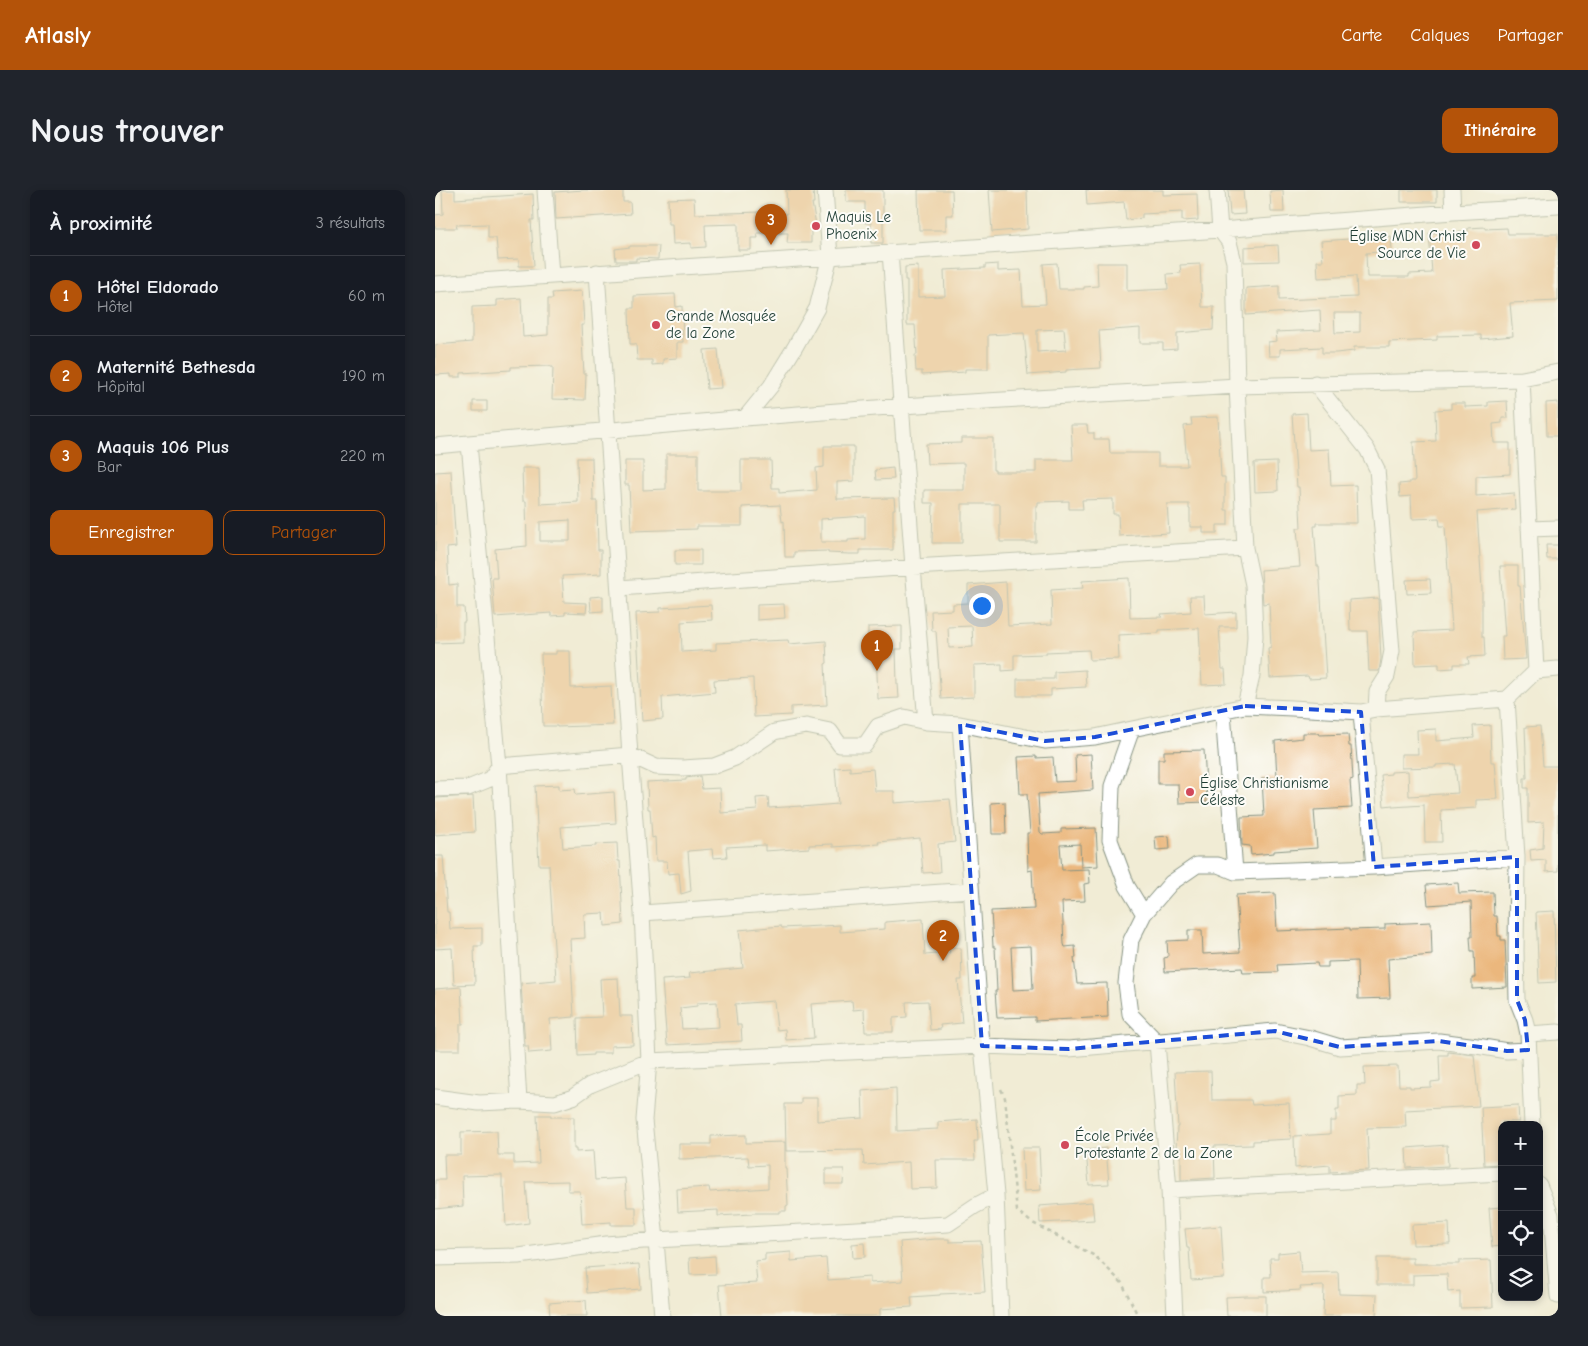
<!DOCTYPE html>
<html lang="fr">
<head>
<meta charset="utf-8">
<style>
	:root { --surface:#171b24; --page:#20242c; --text:#f1f3f6; --muted:#9ea1a6; --line:#363941; --accent:#b45309 }
	body { margin:0; font-family:"Comic Neue",sans-serif; background:var(--page); color:var(--text) }
	.controls { position:absolute; right:15px; bottom:15px; display:grid; overflow:hidden; border-radius:10px; box-shadow:0 2px 8px #0003 }
	.controls button { width:45px; height:45px; display:grid; place-items:center; padding:0; border:0; border-bottom:1px solid var(--line); background:var(--surface); color:var(--text); font:25px sans-serif }
	.you { position:absolute; left:546px; top:415px; width:18px; height:18px; margin:-12px; border:4px solid #fff; border-radius:50%; background:#1a73e8; box-shadow:0 0 0 8px #1a73e833 }
	.badge { display:grid; place-items:center; width:32px; height:32px; border-radius:50%; background:var(--accent); color:#fff; font-size:16px; font-weight:700 }
	.pin { position:absolute; translate:-50% -41px; filter:drop-shadow(0 1px 2px #0008) }
	.pin::after { content:''; position:absolute; top:26px; width:18px; height:15px; background:inherit; clip-path:polygon(0 0,100% 0,50% 100%) }
	.list { margin:0; padding:0; list-style:none }
	h2 { display:flex; justify-content:space-between; align-items:center; height:65px; margin:0; padding:0 20px; font-size:21px }
	h2 small { font-size:16px; font-weight:400; color:var(--muted) }
	.list li { display:grid; grid-template-columns:32px 1fr auto; gap:15px; align-items:center; box-sizing:border-box; height:80px; padding:0 20px; border-top:1px solid var(--line) }
	.list b { display:block; font-size:19px; white-space:nowrap }
	.list p { margin:0; font-size:16px; white-space:nowrap; color:var(--muted) }
	.list em { font-size:16px; font-style:normal; color:var(--muted) }
	.actions { display:flex; gap:10px; padding:15px 20px }
	.actions a { flex:1; padding:11px 0; border:1px solid var(--accent); border-radius:10px; text-align:center; font-size:18px; color:var(--accent) }
	.actions .main { background:var(--accent); color:#fff }
	.icon { flex:none; width:28px; height:28px; fill:none; stroke:currentColor; stroke-width:2; stroke-linecap:round; stroke-linejoin:round }
	.map { position:relative; flex:none; width:1123px; height:1126px; overflow:hidden; border-radius:10px }
	header { display:flex; align-items:center; gap:30px; box-sizing:border-box; height:70px; padding:0 25px; background:var(--accent); color:#fff }
	header strong { font-size:24px }
	nav { display:flex; gap:28px; margin-inline-start:auto; font-size:18px }
	.intro { display:flex; align-items:center; justify-content:space-between; box-sizing:border-box; height:120px; padding:0 30px }
	h1 { margin:0; font-size:35px }
	.button { padding:12px 22px; border-radius:10px; background:var(--accent); color:#fff; font-size:18px; font-weight:700 }
	main { display:flex; gap:30px; padding:0 30px }
	aside { flex:1; background:var(--surface); border-radius:10px; box-shadow:0 2px 8px #0003 }
	.map>svg:first-child { display:block }
	.building { fill:#ebb77d; fill-rule:evenodd }
	.lines { fill:none; stroke-linecap:round; stroke-linejoin:round }
	.minor-casing { stroke:#889484; stroke-width:17 }
	.path { stroke:#889484; stroke-width:2.5; stroke-dasharray:4 4; stroke-linecap:butt }
	.minor { stroke:#fff; stroke-width:15 }
	.marked { fill:none; stroke:#1d4ed8; stroke-width:4; stroke-dasharray:10 6; stroke-linejoin:round }
	.poi-dot { fill:#d1495b; stroke:#fdfcf7; stroke-width:2 }
	.labels { text-anchor:middle; dominant-baseline:central; stroke-width:4; stroke-linejoin:round; paint-order:stroke }
	.poi-label { font-size:15px; fill:#1f3d34; stroke:#fdfcf7; text-anchor:start }
</style>
</head>
<body>
<header>
<strong>Atlasly</strong>
<nav><a>Carte</a><a>Calques</a><a>Partager</a></nav>
</header>
<div class="intro"><h1>Nous trouver</h1><a class="button">Itinéraire</a></div>
<main>
<aside>
<h2>À proximité<small>3 résultats</small></h2>
<ul class="list">
<li><span class="badge">1</span><div><b>Hôtel Eldorado</b><p>Hôtel</p></div><em>60 m</em></li>
<li><span class="badge">2</span><div><b>Maternité Bethesda</b><p>Hôpital</p></div><em>190 m</em></li>
<li><span class="badge">3</span><div><b>Maquis 106 Plus</b><p>Bar</p></div><em>220 m</em></li>
</ul>
<div class="actions"><a class="main">Enregistrer</a><a>Partager</a></div>
</aside>
<div class="map">
<svg width="1123" height="1126" viewBox="0 0 1123 1126">
	<rect width="100%" height="100%" fill="#fdfcf7"/>
	<filter id="ink" filterUnits="userSpaceOnUse"><feTurbulence type="fractalNoise" baseFrequency=".02" numOctaves="2"/><feDisplacementMap in="SourceGraphic" scale="10" xChannelSelector="R" yChannelSelector="G"/><feConvolveMatrix kernelMatrix="1 2 1 2 8 2 1 2 1" color-interpolation-filters="sRGB"/></filter>
	<filter id="wash" filterUnits="userSpaceOnUse"><feTurbulence type="fractalNoise" baseFrequency=".0096" numOctaves="4" result="noise"/><feDisplacementMap in="SourceGraphic" scale="20" xChannelSelector="R" yChannelSelector="G"/><feGaussianBlur stdDeviation="1.12" result="paint"/><feColorMatrix in="noise" values="0 0 0 0 0 0 0 0 0 0 0 0 0 0 0 0 0 1.4 0 .05"/><feComposite in="paint" operator="in"/></filter>
	<g filter="url(#wash)">
		<rect width="100%" height="100%" fill="#f1ecd5"/>
		<g id="blocks">
			<path class="building" d="M7 0H20V9L98 4 99 30H96L99 76H84V69L63 70 61 48H53V34L21 35 22 38H0V25L8 24Z
				M149 0H188V12H195L196 24 121 29 120 2Z
				M351 0H378L379 13H377L382 40 376 41V53H352L353 43H322L323 48H316V60H303V34L270 35 271 57 256 58V53L238 54 237 34H234L233 9 259 8 260 24 326 22V25L352 24Z
				M411 0H448V53H436V33H430V12H411Z
				M483 0H517L518 25H511V40H484Z
				M554 0H592L593 39 557 42Z
				M651 0H728V5L762 4 763 30 747 31V22L707 24V28L691 30 689 12 652 15Z
				M793 0H808L810 24 795 25Z
				M848 0 849 22H836L835 1Z
				M966 0H1002V12H966Z
				M1050 37V39L1072 38 1073 44H1123V111L1075 113 1078 146 1046 149V145L1002 146V150L954 152V157H919V161L901 163H887V157L845 159V166H834L833 152 842 151 841 142 886 140 885 120 811 125V98L844 96V110L922 107 921 86 883 88 882 71H888L886 51 956 46 957 61 931 63 932 87H974V84L997 83 994 43 1033 42V38ZM899 123H925V142L900 143Z
				M843 55 844 71 809 72V57Z
				M195 56H224L223 69 201 68V71H181L180 59 195 57Z
				M622 73 624 99H649V97L663 96 662 73H692V101L733 99 732 84 746 83 745 75 765 74 767 117H779L778 140 742 143V159L728 160V153H705V138L664 141 666 178 631 180V182L593 185 589 143 553 145V179H530V182L487 185V181H481L480 165H482L480 135H472V90H470V77L483 76V107L510 106 509 80 550 78V75L563 74V81L586 80 588 115 611 114 608 74ZM629 139 631 160 602 162V140Z
				M147 101 149 135H146L149 184H151L150 210 117 209 118 177H115V176L76 177V180L26 183V187H16V184L0 185V155L37 152V117L62 116V110L86 108 88 147 113 145V109H118L117 103Z
				M240 104 241 117 247 116 248 152H242V168L228 169V174L217 175V170H202L201 154H195L194 118H199V106Z
				M283 159 286 198 272 199 269 160Z
				M38 211H52V221H38Z
				M1072 211 1073 228H1067V233L1058 234 1059 253H1075V284L1041 286V306L1079 303 1080 319 1042 322 1047 399V447H1049L1050 466 1033 467 1034 474H1019V478L1004 479V474L980 475 979 442 1017 440 1010 336H1005L1004 328 977 329 976 306 965 307 964 294 975 293V291H980L978 252 1001 251 1000 220 1016 219V213H1030V217L1053 216V212Z
				M1123 212V246H1112L1111 213Z
				M872 223 874 260 894 259 896 296 921 295 922 333H882V336H879L882 376H884L891 488 874 489 873 486 835 488 833 458 836 457 834 413 828 414 826 380 865 377 862 338H866L864 297H862L857 224Z
				M783 227 786 287H790V320H793V335H782V343H768V337H755V319H754V314H732L734 343 684 346 683 324H678V309L647 310 648 319H634V311L603 312V316H601V352H565V314H527V353H497L498 313H489V300H529V273L492 274 491 254 526 253V248H558V280H560V282H601V270H638L636 235H652L653 243H659V249H674L675 263H723V276H752L749 236 757 235 756 228Z
				M389 256H419V291L402 292V309L459 308 460 319H458V360H425V364H414L393 363V361L359 362V367H350L349 331 347 332 345 315 307 317V336H262V339L196 341 194 295H190V271H208V300L231 299V264H263V301H306V270H336L337 298H344V303L382 300 381 278 389 277ZM430 326V349L413 350V352H386V329Z
				M142 268H157L158 311H162L163 360H166V384L127 386 129 412 152 413 151 423 130 422V425L116 426V423L60 427 57 388H62L60 359 92 356 91 311H88L87 278H104L105 314 143 312ZM135 330V351H105V332Z
				M842 272 843 301 820 302 819 273Z
				M458 278 459 289 441 290 440 280Z
				M16 281 21 357 12 358 14 395 22 394V417H29L30 432H28V452L0 453V282Z
				M1111 355H1123V369H1112Z
				M240 360H266V375H240Z
				M1065 376H1083V396H1085L1091 469 1068 470 1067 446H1070Z
				M694 388 695 428 727 427 726 424 756 422 755 406H769L770 424 801 422V437H784L787 479H790L791 494 767 495 764 438 724 440V443L683 445 684 469 655 470 654 460 611 462V464L579 465V480L567 481V474L539 475V507L506 509 501 441H497L496 421 518 420V414L533 413V395L571 392 573 436 617 434 616 400 648 398 647 391ZM537 436 538 457 514 458 513 437Z
				M995 389 996 403 972 404 971 390Z
				M168 406V421L156 422 155 407Z
				M943 408 946 469 944 481H934L932 441H915L914 410Z
				M349 414 350 428 322 430V415Z
				M276 415 277 430 246 432 247 462 281 460V453L353 450 354 454 391 451 392 473 390 474 392 515 356 517V525L319 527 318 488 279 490 280 502 227 507 228 529 207 531 201 423 225 422V418Z
				M467 436V459H461L462 494H463L464 508 443 509 441 459H433V437Z
				M121 461H135L136 498 176 496 178 535 122 537V536H108L106 464H121Z
				M650 480 651 497 616 499V506H582V489H619V482Z
				M1055 535 1056 572H1060L1063 609 1041 610V618L1006 620 1007 652H990L989 615 958 617V615L949 616 946 585 956 584V582L973 581 974 606 1023 603 1020 574 1001 575V577L966 578V564H983L982 540 1001 539V551L1039 548 1038 536Z
				M1105 536 1108 576H1123V681L1111 682V670L1096 671 1095 660 1108 658 1109 632 1093 633V598H1089V588H1092L1090 537Z
				M868 543H884V545L913 544 914 556H916L918 589 915 590 917 618 879 620 882 658 839 661V663L816 665 815 656 807 655 806 627 829 626 827 588H842L840 551 868 548Z
				M769 560 772 612 744 613 743 594H723V569H729V561Z
				M656 564 658 600 603 604 605 642 607 644 626 643V639L661 638 663 676 646 677 645 654 625 655 627 680 654 679 655 693 649 694 650 711 627 712 629 754 630 757 640 756 641 768H639L642 794 672 793 673 827 600 831V827L562 828 560 801H562L560 757H558L556 721 599 719 597 680 593 681 592 643H595L592 604H585L583 567 601 566V568L618 567 620 592 641 591 640 565ZM596 756 598 799 578 800 576 757Z
				M415 577V581L438 579 440 601H459V613L515 609 520 652 503 654 505 682 488 683 485 648 443 652 444 654 398 657V654L374 655V658L330 661V655L291 657 292 667 278 668 277 659 253 661 256 701 246 704 244 683 233 684 232 671H221L220 647 217 648 215 619H213L212 592 251 590V588L265 586 267 599 285 598 286 623 322 620 321 608 333 607 334 618 366 616V617L403 614 400 578Z
				M124 595V600L140 599 141 605 179 602 181 633 126 637 128 658 161 656V654L182 653 183 671H185L188 734 170 736 169 723 149 724 150 748 135 749 139 827 115 829 117 861 94 863 93 856H90L86 793 121 790 114 675H104L100 596Z
				M38 606 40 642 0 645V608Z
				M570 612 571 644H557L556 613Z
				M734 646 735 659 721 660 720 647Z
				M0 666H8L12 722H14L15 739 47 738V756H39L40 794 19 795 17 758 0 759Z
				M1023 693 1024 703 1058 702 1059 726H1062L1063 746H1066V750H1070L1072 797 1037 799V788H1040L1039 761H1036L1035 747H1037L1036 712 993 715 991 695Z
				M840 703 842 741 915 738V740L950 739V734L996 732 997 765 953 769 955 808 923 809 922 771 893 772V777H883L882 773 842 775 843 782 808 783 807 778 730 782 729 768 733 767 732 751 753 750V740H767L768 764 805 762 801 705Z
				M1119 721 1121 792 1104 793 1101 722Z
				M488 729 490 765 515 763 514 758H526L527 790H523L527 833 505 835 506 839 495 840 493 811 471 812 472 827 458 828V842H430L429 819 418 820 417 811 376 814 379 848 351 850 350 839 342 840 339 811 300 814 302 835H306L307 851 232 855 227 790 255 788 254 783 308 778 304 740 346 736 347 738 405 735V742L450 739V732ZM282 812 284 837 247 839 245 818 262 816V813Z
				M183 788 185 826H197L198 855 176 856V863H158V865L143 866 142 828 167 827 165 789Z
				M26 797 28 834H25V860H0V799Z
				M1013 862 1039 865 1044 916 970 920 971 937 932 938 934 980 895 982V975L860 978 859 946 895 944V931H901V920H904V906L922 905V895H930L929 877 963 876 964 896H975V898L996 897V892L1005 891 1004 865H1013Z
				M776 881 777 910H816L817 915 854 913 856 949 818 951V955L779 956 780 988 746 990V959H741L742 937H743L740 882Z
				M461 898 462 941 503 939V932L542 929 543 951H539L540 970H501L502 998 475 999 474 972 429 975 428 960 351 961 350 914H366V908H382V931L428 928 427 901Z
				M1083 915 1084 932H1067V974L1049 975 1046 917Z
				M102 925H116V927H139V959H141V962L158 961 160 990 190 988 192 1017H201V1035H176V1032L147 1034 145 1001H133V991L91 992 94 1033 71 1036 69 997H67V985L27 986 28 1016 0 1019V990H10L9 965H26V942L62 941 63 965H79V974L104 973Z
				M311 945V953L350 952V979H351L353 1015 351 1016V1021H344V1023H317V1024L283 1026V1020L243 1022 242 999 274 997 275 1002 333 998V975L314 976 313 967 244 969V954H276V946Z
				M1012 955 1013 976 972 978 971 958Z
				M587 958H604L606 1000 589 1001Z
				M671 958 674 994 654 995 651 960Z
				M391 979H409L408 994H391Z
				M657 1012 659 1030 605 1033 604 1016Z
				M1067 1017V1056L1057 1057 1054 1018Z
				M1014 1033 1015 1054 978 1055 977 1035Z
				M786 1036 789 1088 756 1090 754 1058H752L750 1039Z
				M501 1049H514V1052L546 1051 550 1102 505 1104V1105L476 1107 477 1117 445 1119V1126H287L284 1095 322 1093 320 1071 330 1070V1064L356 1062V1071L391 1068 393 1090 435 1087V1093L468 1091 465 1052Z
				M429 1053 430 1067 418 1068 417 1054Z
				M864 1061 866 1083 903 1082 904 1104 942 1105 941 1126H888L889 1096 865 1097 866 1100 829 1102V1087H836L835 1068H843V1063Z
				M280 1066 281 1084 255 1085 254 1068Z
				M942 1068H978V1074H1024V1071L1056 1070 1058 1117 1025 1118V1101L1013 1102 1012 1084 978 1085V1095H942Z
				M204 1074 206 1099 152 1103 150 1078Z
				M812 1106H831V1126H792L791 1107Z
				M151 1110 152 1126H115L114 1113Z"/>
		</g>
	</g>
	<g filter="url(#ink)">
		<use href="#blocks" fill-opacity="0" stroke="#889484" stroke-width="1"/>
		<g class="lines">
			<defs>
				<path id="minor" d="M110 0 116 86
					M782 0 785 40 794 52 799 72 802 196 810 358 818 395 820 446 817 486 810 516
					M1017 0 1018 22
					M455 62 478 377 491 532
					M162 82 195 565 207 723 214 871 209 930 221 1050 227 1126
					M0 94 785 40 1018 22 1123 16
					M1087 189 1101 481
					M880 193 932 259 942 279 957 461 952 486 942 502 941 519
					M310 228 336 196 360 157 382 118 395 66 390 0
					M34 254 64 576 84 911
					M0 256 310 228 467 216 802 196 1087 189 1123 182
					M1094 339 1123 338
					M184 398 478 377 810 358
					M1072 509 1082 667 1081 761 1082 810 1090 830 1093 844 1097 935
					M788 522 800 682
					M926 522 939 677
					M525 534 547 856 561 1005 566 1126
					M697 539 677 596 675 650 692 696 709 724 696 750 691 793 695 824 722 852 734 1000 740 1126
					M0 599 33 598 55 589 64 576 195 565 221 577 248 578 279 576 300 568 339 542 371 536 395 541 405 555H430L443 536 469 527 491 532 525 534 610 551 660 547 697 539 810 516 857 518 926 522 941 519 1072 509 1101 481 1123 479
					M207 723 536 700
					M709 724 736 693 762 675H783L800 682 939 677 1082 667
					M1093 844 1123 842
					M0 907 44 913 84 911 120 913 138 907 155 895 214 871 547 856 634 859 840 841 875 848 905 857 1004 851 1042 856 1072 861 1093 860
					M1104 995 1116 1025 1123 1106
					M734 1000 1067 983
					M0 1068 84 1066 171 1054 221 1050 513 1034 540 1016 561 1005"/>
			</defs>
			<use href="#minor" class="minor-casing"/>
			<path class="path" d="M566 899 570 908 582 1021 596 1032 660 1066 687 1093 703 1126"/>
			<use href="#minor" class="minor"/>
		</g>
	</g>
	<path d="M0 0H1123V1126H0ZM810 516 926 522 939 677 1082 667V810L1090 830 1093 860 1072 861 1004 851 905 857 840 841 634 859 547 856 525 534 610 551 660 547Z" fill="#f1ecd5" fill-opacity=".55" fill-rule="evenodd"/>
	<path class="marked" d="M810 516 926 522 939 677 1082 667V810L1090 830 1093 860 1072 861 1004 851 905 857 840 841 634 859 547 856 525 534 610 551 660 547Z"/>
	<g class="poi-dot">
		<circle cx="381" cy="36" r="5"/>
		<circle cx="1041" cy="55" r="5"/>
		<circle cx="221" cy="135" r="5"/>
		<circle cx="755" cy="602" r="5"/>
		<circle cx="630" cy="955" r="5"/>
	</g>
	<g class="labels">
		<g class="poi-label">
			<text x="391" y="27">Maquis Le<tspan x="391" dy="17">Phoenix</tspan></text>
			<text x="1031" y="46" text-anchor="end">Église MDN Crhist<tspan x="1031" dy="17">Source de Vie</tspan></text>
			<text x="231" y="126">Grande Mosquée<tspan x="231" dy="17">de la Zone</tspan></text>
			<text x="765" y="593">Église Christianisme<tspan x="765" dy="17">Céleste</tspan></text>
			<text x="640" y="946">École Privée<tspan x="640" dy="17">Protestante 2 de la Zone</tspan></text>
		</g>
	</g>
</svg>
<div class="controls">
<button>+</button>
<button>−</button>
<button><svg class="icon" aria-label="locate" viewBox="0 0 24 24"><circle cx="12" cy="12" r="6"/><path d="M12 2v4M12 18v4M2 12h4M18 12h4"/></svg></button>
<button><svg class="icon" aria-label="layers" viewBox="0 0 24 24"><path d="M12 4l9 5-9 5-9-5zM3 14l9 5 9-5"/></svg></button>
</div>
<div class="you"></div>
<div class="pin badge" style="left:442px;top:481px">1</div>
<div class="pin badge" style="left:508px;top:771px">2</div>
<div class="pin badge" style="left:336px;top:55px">3</div>
</div>
</main>
</body>
</html>
